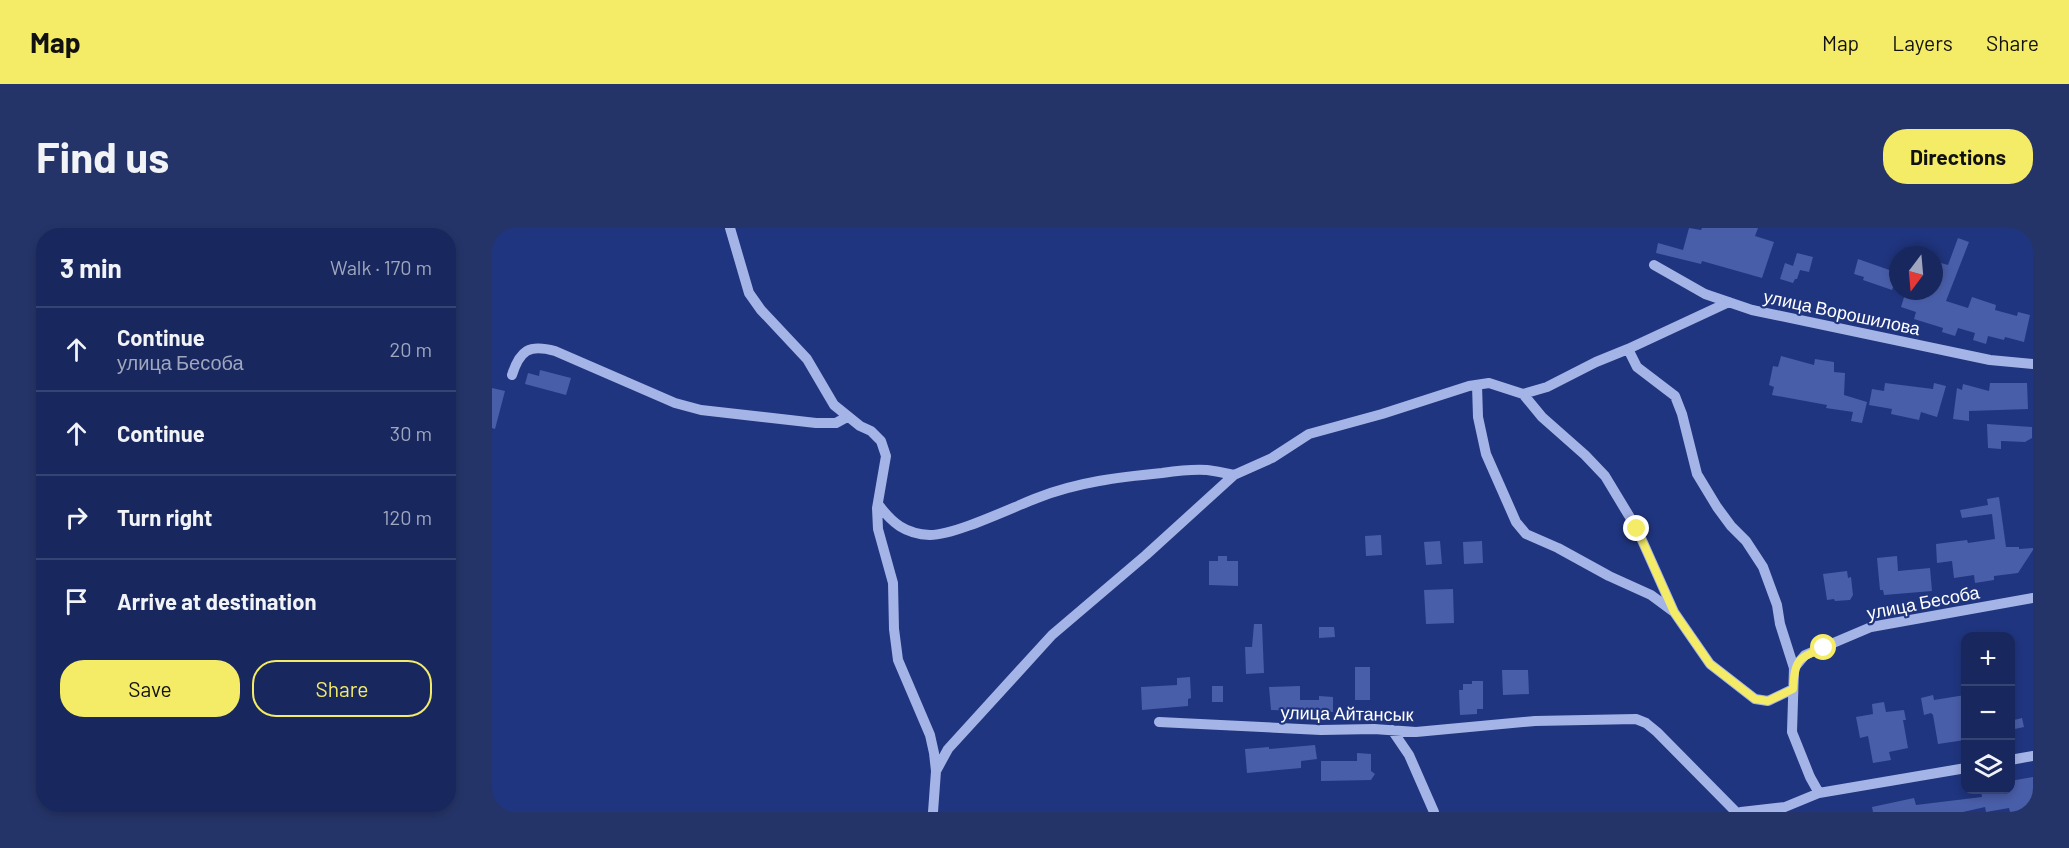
<!DOCTYPE html>
<html lang="en">
<head>
<meta charset="utf-8">
<style>
	:root { --surface:#18285f; --page:#253468; --text:#f1f3f6; --muted:#9fa6bd; --line:#364474; --accent:#f4eb66 }
	body { margin:0; font-family:Barlow,sans-serif; background:var(--page); color:var(--text) }
	.controls { position:absolute; right:18px; bottom:18px; display:grid; overflow:hidden; border-radius:12px; box-shadow:0 3px 9px #0003 }
	.controls button { width:54px; height:54px; display:grid; place-items:center; padding:0; border:0; border-bottom:2px solid var(--line); background:var(--surface); color:var(--text); font:30px sans-serif }
	.compass { position:absolute; left:1397px; top:18px; width:54px; height:54px; border-radius:50%; background:var(--surface); box-shadow:0 3px 9px #0003; rotate:196deg }
	.stop { position:absolute; width:18px; height:18px; margin:-14px; border:4px solid #f4eb66; border-radius:50%; background:#fff }
	.stop.end { background:#f4eb66; border-color:#fff; box-shadow:0 2px 6px #0008 }
	.list { margin:0; padding:0; list-style:none }
	h2 { display:flex; justify-content:space-between; align-items:center; height:78px; margin:0; padding:0 24px; font-size:26px }
	h2 small { font-size:20px; font-weight:400; color:var(--muted) }
	.list li { display:grid; grid-template-columns:39px 1fr auto; gap:18px; align-items:center; box-sizing:border-box; height:84px; padding:0 24px; border-top:2px solid var(--line) }
	.list b { display:block; font-size:22px; white-space:nowrap }
	.list p { margin:0; font-size:20px; white-space:nowrap; color:var(--muted) }
	.list em { font-size:20px; font-style:normal; color:var(--muted) }
	.actions { display:flex; gap:12px; padding:18px 24px }
	.actions a { flex:1; padding:14px 0; border:2px solid var(--accent); border-radius:24px; text-align:center; font-size:21px; color:var(--accent) }
	.actions .main { background:var(--accent); color:#111 }
	.icon { flex:none; width:33px; height:33px; fill:none; stroke:currentColor; stroke-width:2; stroke-linecap:round; stroke-linejoin:round }
	.map { position:relative; flex:none; width:1541px; height:584px; overflow:hidden; border-radius:24px }
	header { display:flex; align-items:center; gap:36px; box-sizing:border-box; height:84px; padding:0 30px; background:var(--accent); color:#111 }
	header strong { font-size:28px }
	nav { display:flex; gap:33px; margin-inline-start:auto; font-size:21px }
	.intro { display:flex; align-items:center; justify-content:space-between; box-sizing:border-box; height:144px; padding:0 36px }
	h1 { margin:0; font-size:42px }
	.button { padding:15px 27px; border-radius:24px; background:var(--accent); color:#111; font-size:21px; font-weight:700 }
	main { display:flex; gap:36px; padding:0 36px }
	aside { flex:1; background:var(--surface); border-radius:24px; box-shadow:0 3px 9px #0003 }
	.map>svg:first-child { display:block }
	.building { fill:#495ea9 }
	.lines { fill:none; stroke-linecap:round; stroke-linejoin:round }
	.minor { stroke:#a5b4e7; stroke-width:10 }
	.route { stroke:#f4eb66; stroke-width:8 }
	.labels { text-anchor:middle; dominant-baseline:central; stroke-width:4.5; stroke-linejoin:round; paint-order:stroke }
	.street-label { font-size:18px; fill:#fff; stroke:#20357f }
</style>
</head>
<body>
<header>
<strong>Map</strong>
<nav><a>Map</a><a>Layers</a><a>Share</a></nav>
</header>
<div class="intro"><h1>Find us</h1><a class="button">Directions</a></div>
<main>
<aside>
<h2>3 min<small>Walk · 170 m</small></h2>
<ul class="list">
<li><svg class="icon" aria-label="ahead" viewBox="0 0 24 24"><path d="M12 20V5M6 11l6-6 6 6"/></svg><div><b>Continue</b><p>улица Бесоба</p></div><em>20 m</em></li>
<li><svg class="icon" aria-label="ahead" viewBox="0 0 24 24"><path d="M12 20V5M6 11l6-6 6 6"/></svg><div><b>Continue</b></div><em>30 m</em></li>
<li><svg class="icon" aria-label="right" viewBox="0 0 24 24"><path d="M7 20v-9h11M14 6l5 5-5 5"/></svg><div><b>Turn right</b></div><em>120 m</em></li>
<li><svg class="icon" aria-label="arrive" viewBox="0 0 24 24"><path d="M6 21V4h12l-3 4 3 4H6"/></svg><div><b>Arrive at destination</b></div></li>
</ul>
<div class="actions"><a class="main">Save</a><a>Share</a></div>
</aside>
<div class="map">
<svg width="1541" height="584" viewBox="0 0 1541 584">
	<rect width="100%" height="100%" fill="#20357f"/>
	<path class="building" d="M1197 0 1209 2 1210 0H1266L1263 8 1282 14 1270 50 1210 33 1209 36 1164 25 1166 15 1191 22Z
		M1466 10 1477 14 1454 73 1476 80 1480 69 1504 77 1503 82 1525 88 1526 84 1538 87 1532 114 1513 109 1512 112 1496 108 1494 116 1481 112 1483 105 1466 100 1463 108 1450 104 1451 100 1422 91 1424 84 1409 79 1414 63H1442V33L1456 37Z
		M1305 25 1321 29 1317 44 1308 42 1305 51H1303L1301 55 1288 51 1293 35 1301 38Z
		M1366 31 1406 45 1400 62 1371 52 1372 49 1362 46Z
		M1289 128 1322 137 1323 131 1342 134V144L1353 145 1352 167 1375 174 1370 195 1359 193 1361 184 1334 180 1335 177 1280 167 1282 159 1277 157 1281 138 1286 139Z
		M48 142 79 150 74 167 33 156 36 145 47 148Z
		M1393 155 1441 161 1442 155 1454 158 1445 189 1429 184 1427 192 1399 186 1400 181 1377 177 1380 161 1392 163Z
		M1498 155H1535L1536 181 1477 183V193L1461 191 1465 160 1470 162 1471 156 1497 163Z
		M0 160 13 163 3 201 0 200Z
		M1495 196 1540 199V210L1533 214 1509 213V221L1496 220Z
		M1507 269 1514 319H1527V321L1541 320V322L1526 345 1502 348V352L1483 355 1482 347 1462 350 1460 333 1445 335 1444 316 1475 312 1476 315 1503 311 1500 286 1470 290 1468 282 1496 277 1495 271Z
		M889 307 890 327 874 328 873 308Z
		M948 313 950 336 934 337 932 314Z
		M990 313 991 335 972 336 971 314Z
		M726 328H735V333H746V358L717 357V333H726Z
		M1405 328 1406 343 1438 340 1440 363 1392 367 1391 362H1388L1385 330Z
		M1355 343 1356 350 1359 349 1361 367 1358 372 1343 373 1342 371 1335 372 1331 346Z
		M961 361 962 395 934 396 932 362Z
		M762 396H770L772 445 754 446 753 419H760Z
		M827 399H842L843 409 827 410Z
		M863 439H878V472H863Z
		M1010 442H1036L1037 466 1011 467Z
		M698 449 699 470 696 471V478L650 482 649 459 685 457V450Z
		M980 453H991V481H985V486L968 487 967 462H971V456H980Z
		M720 458H731V474H720Z
		M808 458V472H827V468L841 469V484H825V488H816V484L813 483 779 482 777 459Z
		M1441 467 1442 472 1473 467V512L1446 516 1441 487 1439 485 1432 487 1429 470Z
		M1392 474 1394 484 1412 482 1414 492H1411L1416 520 1397 524 1399 532 1381 535 1376 508 1368 510 1364 489 1381 486 1380 476Z
		M1530 490 1532 499 1518 502V493Z
		M823 517 825 531 809 533V540L755 545 753 521 777 519V521Z
		M865 525 879 526V543L883 546 879 552 829 553V533H865Z
		M1541 549V584H1518L1517 580 1494 584 1493 579 1471 584H1381L1380 579 1422 570 1424 577 1490 569 1489 563 1518 561V553Z"/>
	<g class="lines">
		<path class="minor" d="M238 0 257 65 269 82 315 131 342 177 368 198 379 203 389 213 394 228 385 280 386 301 401 355 402 401 406 432 438 507 442 525 444 543 441 584
			M1162 37 1213 66 1260 82 1498 132 1541 136
			M1136 121 1145 139 1183 168 1190 186 1205 246 1225 279 1239 298 1254 313 1271 339 1285 377 1288 396 1302 440 1300 504 1318 549 1327 565
			M20 147C28 122 37 116 63 123L183 175 209 182 324 195H344L355 189
			M985 157 986 189 994 226 1024 294 1034 306 1066 320 1117 348 1159 367 1182 384
			M1031 166 1050 189 1093 227 1113 248 1145 301 1182 384 1218 436 1263 471 1276 473 1301 461
			M386 276C400 295 413 306 438 307 463 307 519 280 545 270 585 254 628 249 670 245 684 243 701 241 715 242 724 243 733 245 742 247
			M1302 440 1313 427 1379 399 1541 370
			M667 494 829 502 882 501 924 504 1043 493 1144 491 1154 495 1165 504 1244 584
			M900 502 917 527 942 584
			M1518 532 1541 528
			M444 543 456 521 560 407 654 327 742 247 780 230 817 206 890 186 977 158 997 155 1031 166 1055 159 1104 134 1136 121 1237 74
			M1249 584 1293 579 1327 565 1474 540"/>
	</g>
	<g class="lines">
		<path class="route" d="M1145 301 1182 384 1218 436 1263 471 1276 473 1301 461C1303 432 1305 430 1332 420"/>
	</g>
	<g class="labels">
		<g class="street-label">
			<text transform="translate(1350 84) rotate(12)">улица Ворошилова</text>
			<text transform="translate(1431 374) rotate(-11)">улица Бесоба</text>
			<text transform="translate(855 485) rotate(1)">улица Айтансык</text>
		</g>
	</g>
</svg>
<div class="controls">
<button>+</button>
<button>−</button>
<button><svg class="icon" aria-label="layers" viewBox="0 0 24 24"><path d="M12 4l9 5-9 5-9-5zM3 14l9 5 9-5"/></svg></button>
</div>
<svg class="compass" viewBox="-18 -18 36 36"><path d="M0-13l5 13h-10z" fill="#e53935"/><path d="M0 13l5-13h-10z" fill="#9fa6bd"/></svg>
<div class="stop" style="left:1332px;top:420px"></div>
<div class="stop end" style="left:1145px;top:301px"></div>
</div>
</main>
</body>
</html>
